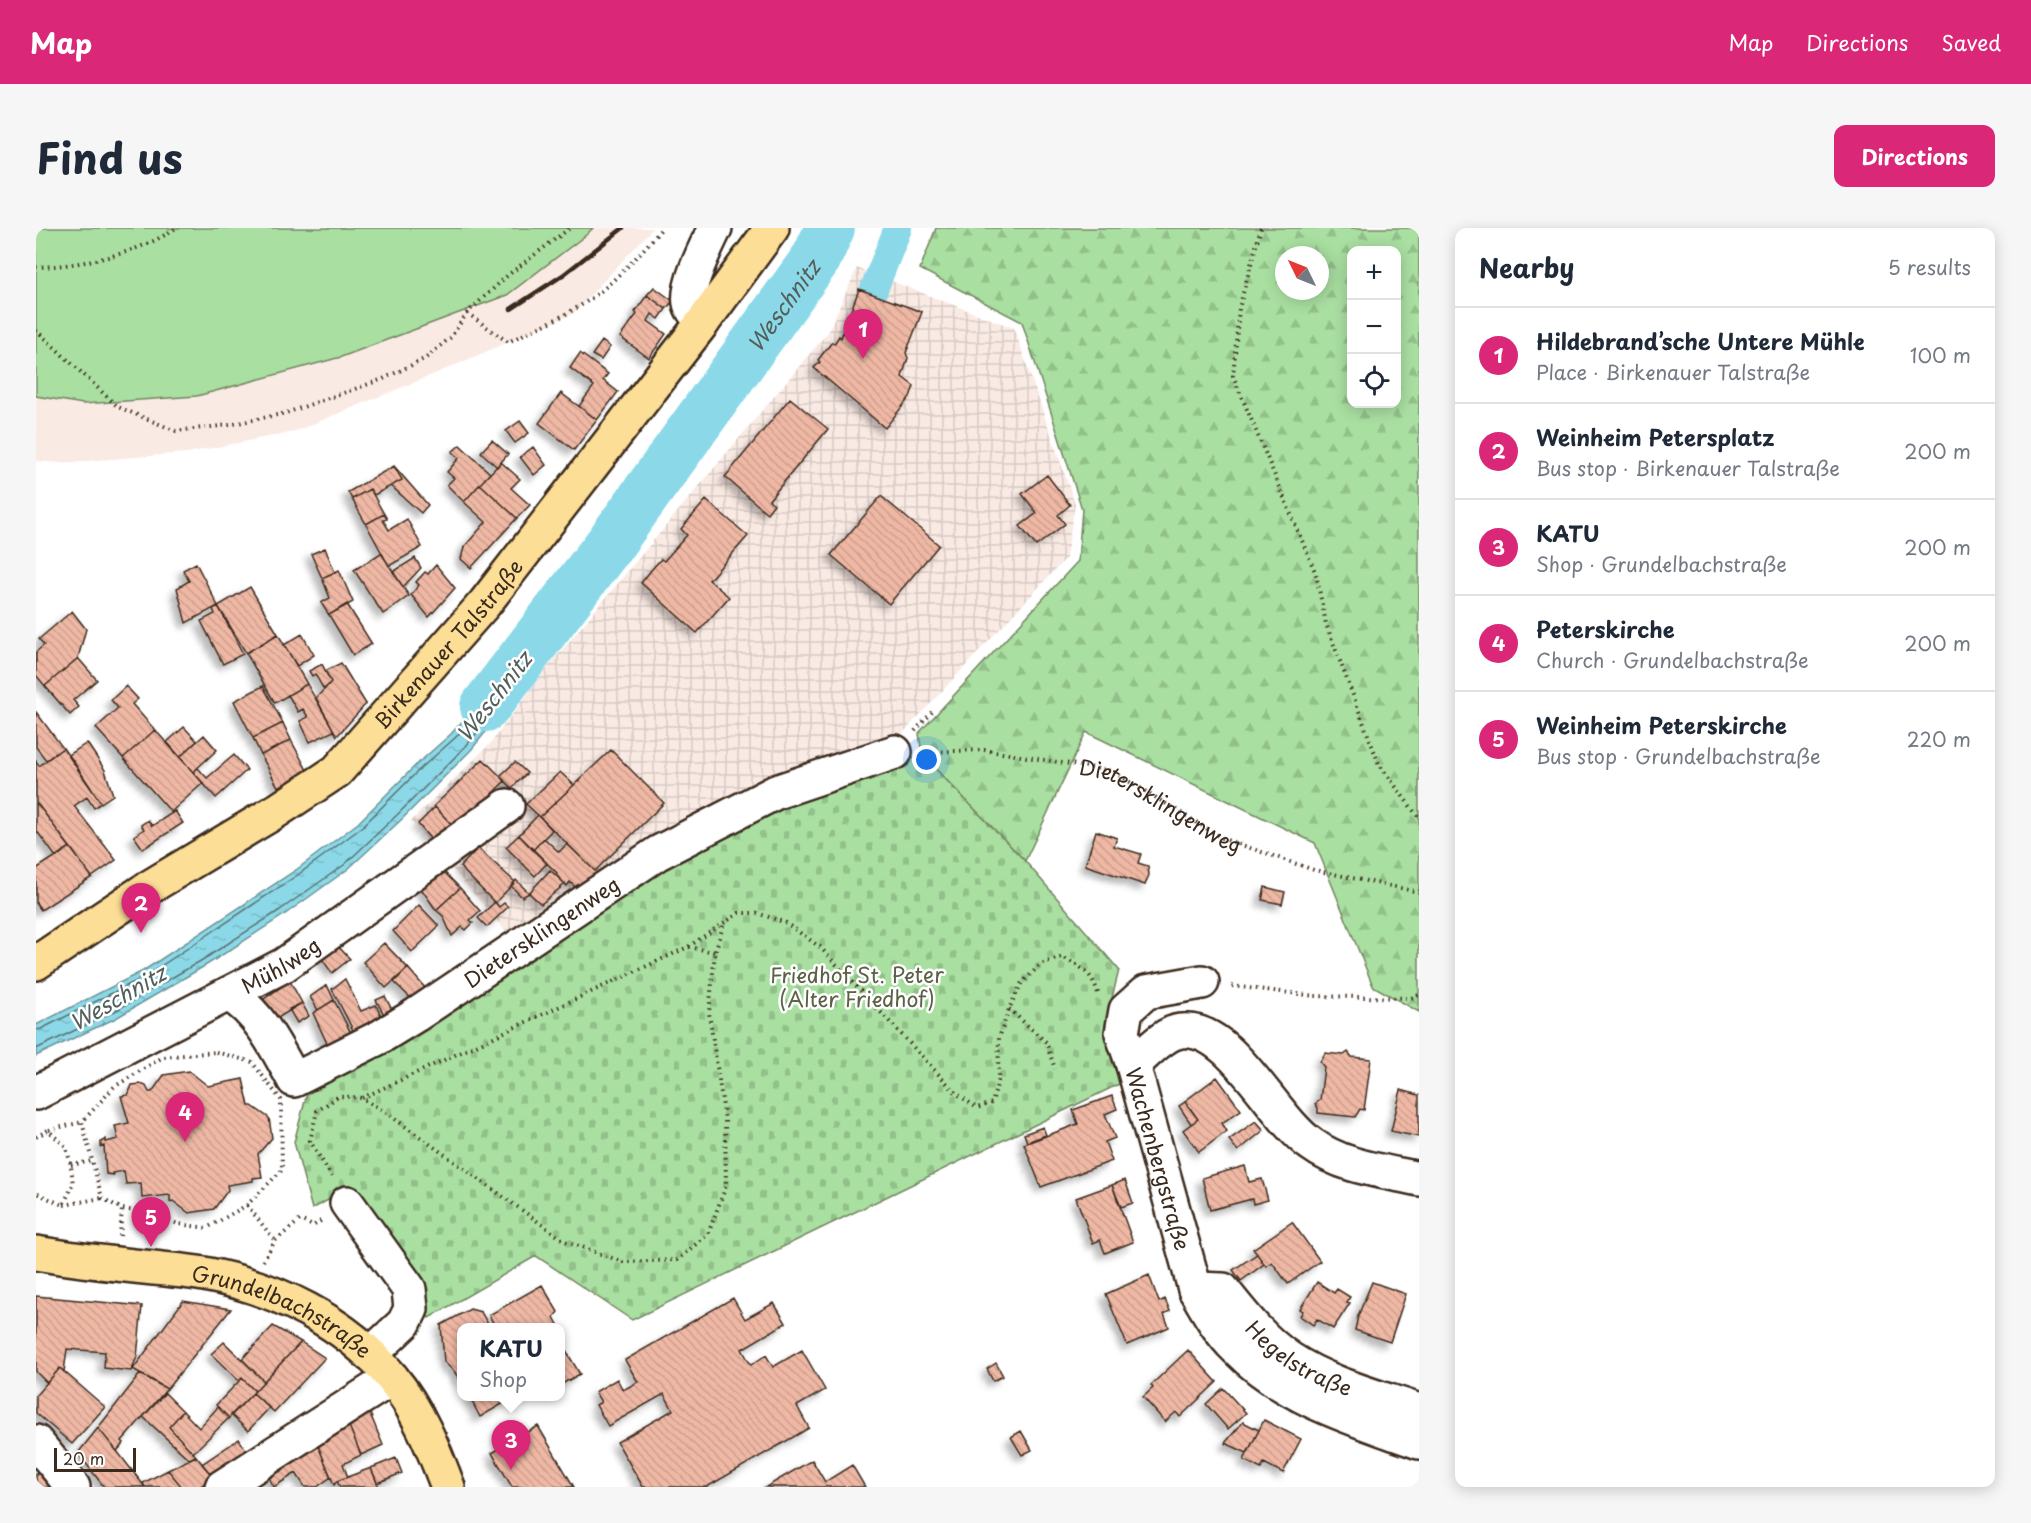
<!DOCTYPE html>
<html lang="en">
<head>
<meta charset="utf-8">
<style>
	:root { --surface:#fff; --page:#f6f6f7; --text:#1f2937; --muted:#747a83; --line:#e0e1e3; --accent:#db2777 }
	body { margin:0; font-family:"Playpen Sans",sans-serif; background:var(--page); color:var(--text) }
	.controls { position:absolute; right:18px; top:18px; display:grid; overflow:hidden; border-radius:12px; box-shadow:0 3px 15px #0003 }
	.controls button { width:54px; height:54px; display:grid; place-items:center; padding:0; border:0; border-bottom:2px solid var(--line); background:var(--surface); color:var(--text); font:30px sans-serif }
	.compass { position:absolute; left:1239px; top:18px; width:54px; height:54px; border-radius:50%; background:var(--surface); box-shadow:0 3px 15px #0003; rotate:313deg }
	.scale { position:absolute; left:18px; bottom:15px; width:82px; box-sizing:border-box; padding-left:6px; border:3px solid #3b2a1e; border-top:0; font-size:16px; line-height:21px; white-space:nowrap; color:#3b2a1e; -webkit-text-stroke:4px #fff; paint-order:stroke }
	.you { position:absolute; left:891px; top:532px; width:21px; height:21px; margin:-15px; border:4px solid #fff; border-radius:50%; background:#1a73e8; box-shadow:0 0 0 9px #1a73e833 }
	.badge { display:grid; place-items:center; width:39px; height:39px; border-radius:50%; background:var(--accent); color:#fff; font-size:20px; font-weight:700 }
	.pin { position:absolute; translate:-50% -50px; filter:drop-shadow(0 2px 3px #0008) }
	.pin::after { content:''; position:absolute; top:32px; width:21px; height:18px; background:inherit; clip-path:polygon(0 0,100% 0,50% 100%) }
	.popup { position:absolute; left:421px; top:1095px; width:108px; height:78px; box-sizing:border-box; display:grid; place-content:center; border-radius:12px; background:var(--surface); filter:drop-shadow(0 2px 4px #0005); font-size:20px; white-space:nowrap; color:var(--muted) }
	.popup b { font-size:22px; color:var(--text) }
	.popup::after { content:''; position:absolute; left:50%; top:100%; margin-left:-12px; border:12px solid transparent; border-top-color:var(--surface) }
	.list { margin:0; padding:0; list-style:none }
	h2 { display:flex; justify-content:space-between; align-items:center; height:78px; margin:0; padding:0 24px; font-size:26px }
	h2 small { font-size:20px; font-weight:400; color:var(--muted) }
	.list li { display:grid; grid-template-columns:39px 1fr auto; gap:18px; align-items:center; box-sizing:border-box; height:96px; padding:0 24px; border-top:2px solid var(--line) }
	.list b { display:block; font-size:22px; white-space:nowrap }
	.list p { margin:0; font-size:20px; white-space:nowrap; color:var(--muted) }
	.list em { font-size:20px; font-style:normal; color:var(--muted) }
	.icon { flex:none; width:33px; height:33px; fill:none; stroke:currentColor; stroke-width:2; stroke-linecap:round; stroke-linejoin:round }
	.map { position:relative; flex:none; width:1383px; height:1259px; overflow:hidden; border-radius:12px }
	header { display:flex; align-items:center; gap:36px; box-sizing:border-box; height:84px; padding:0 30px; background:var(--accent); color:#fff }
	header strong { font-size:28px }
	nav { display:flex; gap:33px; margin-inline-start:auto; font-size:21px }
	.intro { display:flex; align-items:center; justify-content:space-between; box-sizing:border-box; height:144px; padding:0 36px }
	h1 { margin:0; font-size:42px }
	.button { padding:15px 27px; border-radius:12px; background:var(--accent); color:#fff; font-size:21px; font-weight:700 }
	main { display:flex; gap:36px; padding:0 36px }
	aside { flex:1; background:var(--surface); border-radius:12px; box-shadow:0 3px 15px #0003 }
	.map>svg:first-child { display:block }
	.built { fill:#faeae4 }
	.industrial { fill:url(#industrial-grid) }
	.forest { fill:url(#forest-firs); stroke:#728460; stroke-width:1.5; fill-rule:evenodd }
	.cemetery { fill:url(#cemetery-stones); stroke:#728460; stroke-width:1.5 }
	.green { fill:#a9dfa1; stroke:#728460; stroke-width:1.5 }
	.water { fill:url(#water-ripples); stroke:#6b9397; stroke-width:1.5 }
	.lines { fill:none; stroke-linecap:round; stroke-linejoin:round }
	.shore { stroke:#5b706f; stroke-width:1.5 }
	.canal { stroke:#8bd9e8; stroke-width:28 }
	.river { stroke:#8bd9e8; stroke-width:50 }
	.building { fill:url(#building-back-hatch); stroke:#3b2a1e; stroke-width:1.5; filter:url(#shadow) }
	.minor-casing { stroke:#3b2a1e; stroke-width:38 }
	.major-casing { stroke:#3b2a1e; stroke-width:38 }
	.path { stroke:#3b2a1e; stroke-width:4; stroke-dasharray:1.5 4.5; stroke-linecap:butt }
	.minor { stroke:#fff; stroke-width:33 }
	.major { stroke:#fcde96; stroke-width:33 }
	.rail { stroke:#3b2a1e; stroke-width:4.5 }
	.labels { text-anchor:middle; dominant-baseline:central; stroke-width:5; stroke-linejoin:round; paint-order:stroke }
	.street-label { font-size:21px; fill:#3b2a1e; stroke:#fff }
	.park-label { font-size:21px; fill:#5c6045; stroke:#fff }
	.water-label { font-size:22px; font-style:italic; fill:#535f5b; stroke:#fff }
</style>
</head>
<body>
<header>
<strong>Map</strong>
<nav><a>Map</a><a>Directions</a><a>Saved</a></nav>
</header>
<div class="intro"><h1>Find us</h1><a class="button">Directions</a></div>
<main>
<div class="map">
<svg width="1383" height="1259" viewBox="0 0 1383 1259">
	<defs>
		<pattern id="industrial-grid" width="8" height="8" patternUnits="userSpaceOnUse" patternTransform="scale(1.5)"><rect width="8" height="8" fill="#faeae4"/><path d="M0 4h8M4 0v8" fill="none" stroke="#d7c9c3"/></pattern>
		<pattern id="forest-firs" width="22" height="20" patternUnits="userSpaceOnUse" patternTransform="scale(1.5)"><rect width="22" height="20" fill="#a9dfa1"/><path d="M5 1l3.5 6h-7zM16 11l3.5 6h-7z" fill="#92c08a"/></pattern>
		<pattern id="cemetery-stones" width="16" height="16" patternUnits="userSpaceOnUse" patternTransform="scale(1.5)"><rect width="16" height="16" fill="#a9dfa1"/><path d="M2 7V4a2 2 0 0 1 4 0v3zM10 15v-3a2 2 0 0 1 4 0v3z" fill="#92c08a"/></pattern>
		<pattern id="water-ripples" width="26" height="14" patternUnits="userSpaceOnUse" patternTransform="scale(1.5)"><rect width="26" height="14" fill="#8bd9e8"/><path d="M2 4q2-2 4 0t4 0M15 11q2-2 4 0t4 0" fill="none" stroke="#79bac7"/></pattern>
		<pattern id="building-back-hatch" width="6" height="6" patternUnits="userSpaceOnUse" patternTransform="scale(1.5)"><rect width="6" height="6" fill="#efb8a5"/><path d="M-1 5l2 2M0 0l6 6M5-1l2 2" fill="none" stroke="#ce9e8e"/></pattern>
		<filter id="shadow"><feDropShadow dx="-5.5" dy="5.5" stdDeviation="3" flood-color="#0004"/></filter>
	</defs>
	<rect width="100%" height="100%" fill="#fff"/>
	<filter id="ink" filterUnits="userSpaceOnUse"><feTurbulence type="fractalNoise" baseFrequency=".0167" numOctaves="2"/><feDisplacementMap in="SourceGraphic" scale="12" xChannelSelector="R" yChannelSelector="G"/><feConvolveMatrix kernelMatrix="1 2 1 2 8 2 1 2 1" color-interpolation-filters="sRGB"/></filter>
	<g filter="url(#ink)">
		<path class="built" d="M557 0H617L537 86 389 150 257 204 151 225 24 235 0 233V168L47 176 161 168 305 129 471 67 550 7Z"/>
		<path class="industrial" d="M821 40 978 100 1039 276 1030 330 855 518 479 714 375 593 454 516 510 441 792 104Z"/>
		<path class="forest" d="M900 0H1383V784L1337 758 1279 615 1050 504 989 633 886 527 883 505 1042 333 1046 281 986 94 884 41ZM1316 22H1360V176H1316ZM1248 27H1284V63H1248Z"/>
		<path class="cemetery" d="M886 527 989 633 1083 742 1070 794 1083 856 596 1092 500 1028 393 1090 317 958 276 981 258 914 273 858 605 651 740 572Z"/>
		<path class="green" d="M0 0H557L550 7 471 67 305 129 161 168 47 176 0 168Z"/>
		<path class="water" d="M484 420 504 437 435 522 365 592 312 641 248 687 172 736 80 790 0 828V797L107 743 260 642 322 595 380 537 415 506 444 473Z"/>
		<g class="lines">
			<path class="shore" d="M0 802 5 801 110 748 263 646 325 600 384 541 419 510 449 477 484 431 487 430 494 436V440L430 518 361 587 308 637 244 682 168 731 77 784 0 821"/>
			<path class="canal" d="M836 66 862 0"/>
			<path class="river" id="s1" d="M449 479 573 317 781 29 794 0"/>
		</g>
		<path class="building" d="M618 59 637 73 630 81 611 67Z
			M823 61 886 84 870 125 872 130 866 149 878 158 874 169 849 200 778 140 784 134 782 132 796 114 798 116 803 108 805 110Z
			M611 67 630 81 623 91 616 86 612 93 630 106 613 130 584 109 601 86 599 84Z
			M566 113 574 119 565 132 556 127Z
			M544 125 572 146 567 152 582 164 561 192 543 178 558 158 534 140Z
			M525 165 561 192 538 222 503 195Z
			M754 170 792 201 733 272 738 276 731 285 689 249Z
			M484 193 493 205 479 215 470 203Z
			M456 212 472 226 461 239 445 224Z
			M424 217 454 245 428 274 411 257 418 250 411 244 423 230 416 224Z
			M497 219 510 237 498 247 484 229Z
			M465 234 484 251 475 260 494 277 481 290 444 256Z
			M358 238 392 277 385 285 355 258 366 252Z
			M358 238 366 252 338 267 334 261 316 271 312 264Z
			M1011 247 1034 277 1022 287 1029 296 1000 318 984 298 1001 285 986 266Z
			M444 256 481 290 435 340 425 331 428 319 450 294 428 274Z
			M334 261 348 286 330 296 316 271Z
			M845 268 903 317 853 376 795 327Z
			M670 272 712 308 673 352 693 369 661 405 605 355 616 341 625 331 628 333 651 307 645 301Z
			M348 286 351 291 347 292 353 302 371 291 386 319 353 338 330 296Z
			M289 320 299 344 286 350 275 326Z
			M345 325 373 368 347 386 318 342Z
			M379 330 385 340 367 359 357 344Z
			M160 335 182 378 150 395 141 360 153 353 147 342Z
			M400 337 419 360 393 389 375 367 383 357 380 354 389 344 392 346Z
			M303 342 317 374 293 387 285 375 294 370 286 350Z
			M214 359 242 406 210 425 182 378Z
			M311 376 336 416 317 427 293 387Z
			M182 378 207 426 187 436 165 393 179 386 177 381Z
			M36 383 50 401 42 430 9 458 0 447V424L8 417 3 411Z
			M242 406 271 456 239 475 210 425Z
			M266 406 278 427 261 438 248 417Z
			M42 430 61 452 37 472 43 479 34 487 9 458Z
			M305 435 330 476 301 508 280 470 295 454 289 443Z
			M286 436 295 454 288 462 279 446 276 448 273 443Z
			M271 456 298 503 274 514 264 493 272 489 267 481 262 484 252 467Z
			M90 458 102 471 96 476 119 502 87 530 60 500 82 480 75 472Z
			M227 458 247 495 217 510 198 473Z
			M0 484 27 520 10 532 0 519Z
			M247 495 255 512 225 527 217 510Z
			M148 499 161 513 144 529 131 514Z
			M119 502 167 555 135 584 87 530Z
			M168 507 181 522 157 544 144 529Z
			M255 512 272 544 242 559 225 527Z
			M51 515 69 542 77 567 65 575 33 527Z
			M27 520 65 575 58 580 51 569 38 578 80 632 56 649 0 574V533L3 538Z
			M575 522 628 575 559 643 504 589Z
			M198 527 211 542 180 570 157 544 162 540 171 550Z
			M447 531 469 553 420 601 398 578Z
			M479 534 491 545 476 560 464 548Z
			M524 544 538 557 504 589 490 576Z
			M0 574 34 619 20 629 0 602Z
			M399 579 417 598 397 614 382 596Z
			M139 583 147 595 107 621 98 608 108 601 105 597 112 592 116 598Z
			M502 587 516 602 497 622 483 607Z
			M1060 603 1081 610 1078 618 1105 626 1102 635 1112 638 1113 647 1109 657 1049 637Z
			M483 607 511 635 499 648 470 619Z
			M508 610 523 624 531 616 562 646 544 664 534 654 531 658 520 647 521 645 497 622Z
			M34 619 56 649 5 682 0 675V641Z
			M442 620 479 654 459 675 424 639Z
			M404 640 424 660 400 682 382 656Z
			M514 642 529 656 505 676 493 665Z
			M480 652 493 665 486 669 475 658Z
			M1229 659 1249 664 1246 676 1226 672Z
			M424 660 444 683 434 692 437 695 430 702 426 699 416 708 407 688 400 682Z
			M459 674 463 679 468 675 472 679 451 699 442 690Z
			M383 677 403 698 376 724 357 703Z
			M299 715 314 731 296 745 283 727Z
			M348 715 372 740 350 760 327 734Z
			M372 740 396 768 382 777 358 754Z
			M309 751 325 783 340 777 348 794 319 806 296 761Z
			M254 753 266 775 232 796 219 777Z
			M291 757 298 772 282 782 274 769Z
			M349 768 359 788 351 792 340 772Z
			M298 772 319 813 295 824 277 785Z
			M266 775 273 788 261 795 253 781Z
			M1312 824 1316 829 1335 831 1328 882 1324 881 1319 889 1282 885V880L1279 876 1284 872 1288 839 1284 834 1289 825 1308 827Z
			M153 843 172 858 207 851 213 878H216L233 890 236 910 222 926 226 949 217 950V953L191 957 192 962 178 981 153 985 137 973 134 974V967L106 970 105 955 90 956 88 943 76 945 77 947 70 946 68 918 65 919V914L70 911V914L82 911 79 898 93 895 85 868 92 867 96 857 105 856 110 858 113 864H116L128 847Z
			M1181 849 1205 882 1186 895 1191 903 1163 924 1147 902 1162 891 1149 873Z
			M1365 862 1383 867V909L1355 903Z
			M1076 868 1081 881 1069 886 1079 910 1069 914 1076 933 1005 959 988 916 1042 896 1037 882Z
			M1149 874 1162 891 1155 896 1143 878Z
			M1220 893 1228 902 1202 923 1193 912Z
			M1007 899 1010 907 991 914 988 906Z
			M1209 938 1213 954 1226 951 1232 972 1217 976 1216 971 1174 982 1166 950Z
			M1089 952 1097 975 1085 979 1076 957Z
			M1076 957 1097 1014 1069 1025 1064 1012 1057 1015 1040 970Z
			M1256 994 1284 1033 1252 1056 1236 1034 1230 1038 1217 1021Z
			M1221 1026 1228 1036 1205 1053 1197 1042Z
			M1113 1047 1123 1074 1129 1071 1134 1083 1128 1086 1133 1099 1091 1117 1070 1066Z
			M1281 1054 1298 1065 1301 1061 1314 1069 1311 1074 1314 1075 1297 1101 1281 1091 1277 1097 1264 1088 1267 1083 1264 1081Z
			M1336 1054 1370 1066 1354 1114 1319 1102 1322 1088Z
			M506 1057 522 1084 518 1089 524 1100H460L453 1087Z
			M0 1068 106 1078 101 1129 95 1143 68 1140 69 1124 31 1121 28 1144 24 1140 11 1155 0 1144Z
			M697 1070 709 1091 738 1075 750 1095 706 1121 715 1137 730 1127 737 1139 766 1122 789 1162 761 1178 773 1200 671 1259H607L581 1214 637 1182 628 1166 572 1198 560 1177 565 1174 559 1164 581 1151 587 1162 602 1154 589 1132Z
			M147 1073 195 1081 131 1161 97 1141Z
			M434 1081 445 1084 454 1100H426V1156L418 1143 408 1134 405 1097Z
			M237 1098 265 1114 228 1153 206 1131Z
			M524 1113 544 1146 524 1157Z
			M188 1114 228 1153 219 1163 206 1150 203 1153 175 1126Z
			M265 1114 289 1130 238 1184 217 1165Z
			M1152 1122 1181 1154 1144 1189 1140 1184 1129 1194 1107 1169 1117 1160 1115 1157Z
			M960 1135 967 1148 957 1153 951 1141Z
			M24 1140 69 1179 36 1216 0 1185V1167Z
			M104 1146 131 1161 86 1213 88 1215 81 1223 62 1200Z
			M206 1150 219 1163 193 1190 180 1177Z
			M1187 1160 1210 1185 1192 1201 1170 1176Z
			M129 1165 147 1183 133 1199 160 1228 153 1231 107 1189Z
			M217 1165 233 1180 212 1203 195 1187Z
			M433 1168H480L444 1189Z
			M182 1179 193 1190 157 1225 133 1199 147 1183 163 1200Z
			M333 1183 347 1217 325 1227 311 1193Z
			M1228 1192 1265 1211 1247 1245 1228 1235 1225 1241 1208 1232Z
			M311 1193 325 1227 307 1236 312 1249 301 1253 298 1257 278 1208Z
			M1207 1194 1223 1202 1211 1225 1189 1215Z
			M502 1198 538 1259H476L456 1225Z
			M62 1200 81 1223 109 1259H68L42 1225Z
			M985 1203 996 1222 986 1227 975 1209Z
			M278 1208 295 1249 281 1259H269L260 1245 238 1259 228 1241Z
			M203 1211 213 1227 178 1250 166 1236Z
			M160 1228 178 1250 163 1259H146L132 1242Z
			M360 1230 366 1245 341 1255 335 1240Z
			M776 1232 789 1254 816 1237 829 1259H730Z
			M335 1240 343 1259H304L301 1253Z
			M5 1242 17 1259H0V1245Z
			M132 1242 146 1259H109L107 1255Z"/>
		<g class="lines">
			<defs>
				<g id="minor">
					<path d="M667 94C663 89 655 82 654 75 650 57 671 17 679 0"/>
					<path id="s3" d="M1166 754 1110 764 1090 782 1086 805 1097 837 1159 1061C1171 1082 1183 1104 1201 1121 1250 1171 1319 1191 1383 1214"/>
					<path id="s4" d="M192 766C223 783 241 821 258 852L344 809 380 787 622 625 740 564 859 524"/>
					<path d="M1097 837C1110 826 1127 805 1145 803 1194 796 1237 890 1275 916 1306 939 1347 943 1383 951"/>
					<path id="s5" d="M0 865 248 737 471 578"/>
					<path d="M311 975 373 1061 375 1081 368 1095 334 1127"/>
					<path id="s6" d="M1159 1061 1187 1062C1207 1087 1227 1113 1254 1131 1292 1156 1340 1168 1383 1183"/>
					<path d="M0 1214 37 1259"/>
					<path d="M186 1259 356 1150"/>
				</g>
				<g id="major">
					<path id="s7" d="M0 735 112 660 242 582 301 543 449 375 667 94 736 0"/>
					<path id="s8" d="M0 1025C39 1032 78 1036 118 1040 134 1042 151 1043 168 1046 238 1059 310 1093 356 1150 382 1181 398 1222 412 1259"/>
				</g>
			</defs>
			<use href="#minor" class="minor-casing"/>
			<use href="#major" class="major-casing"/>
			<g class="path">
				<path d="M1225 0 1203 80 1197 148 1280 346 1290 396 1343 536 1383 590"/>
				<path d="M0 39C45 38 102 26 140 0"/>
				<path d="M431 85 472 114C498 101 526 90 550 74 575 58 607 23 626 0"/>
				<path d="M0 102 82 179 140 203 193 197 250 185 347 151 390 130 415 109 431 85 472 47 534 0"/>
				<path d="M879 503 896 484"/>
				<path id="s2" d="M888 524 948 522 1076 543 1188 611 1278 642 1383 664"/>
				<path d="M653 719 679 724"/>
				<path d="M1196 758 1279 768 1375 770 1383 767"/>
				<path d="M973 781 1010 814 1019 841"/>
				<path d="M180 824 216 834 245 872 246 942 211 977 171 1000 142 996 115 985 86 981 66 970 46 894 78 859 127 829Z"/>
				<path d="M326 870 652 719 703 685H721L750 695 784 719 920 865 941 880 956 875 962 853 963 810 973 781 985 756 1005 736 1026 729C1047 740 1057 745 1063 769"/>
				<path d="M13 902 46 894"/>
				<path d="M0 909 12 902 30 919 35 937 37 957 27 977 0 965"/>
				<path d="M35 937 56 933"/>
				<path d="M296 949 274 913 281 883 303 868 326 870 352 886 529 1013 587 1034 641 1032 672 1006 690 958 689 892 673 785 679 724 688 695"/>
				<path d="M28 977 66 970"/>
				<path d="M211 977 239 1013"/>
				<path d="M84 1008 86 981"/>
				<path d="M227 1033 239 1013 264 992 277 998 288 991"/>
			</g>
			<use href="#minor" class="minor"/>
			<use href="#major" class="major"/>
			<path class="rail" d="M475 81 527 47 587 0"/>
		</g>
	</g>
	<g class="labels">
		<g class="street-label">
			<text stroke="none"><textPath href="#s7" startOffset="526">Birkenauer Talstraße</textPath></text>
			<text stroke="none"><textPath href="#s2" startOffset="248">Dietersklingenweg</textPath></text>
			<text stroke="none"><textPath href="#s4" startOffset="399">Dietersklingenweg</textPath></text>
			<text stroke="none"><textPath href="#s5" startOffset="276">Mühlweg</textPath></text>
			<text stroke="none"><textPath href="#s3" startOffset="238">Wachenbergstraße</textPath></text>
			<text stroke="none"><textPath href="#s8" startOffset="256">Grundelbachstraße</textPath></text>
			<text stroke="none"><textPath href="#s6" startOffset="132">Hegelstraße</textPath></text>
		</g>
		<g class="park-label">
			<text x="821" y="746">Friedhof St. Peter<tspan x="821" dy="24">(Alter Friedhof)</tspan></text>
		</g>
		<g class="water-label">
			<text stroke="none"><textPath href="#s1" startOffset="500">Weschnitz</textPath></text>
			<text transform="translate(457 468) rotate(-52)">Weschnitz</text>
			<text transform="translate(81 769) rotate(-30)">Weschnitz</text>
		</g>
	</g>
</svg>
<div class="controls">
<button>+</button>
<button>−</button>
<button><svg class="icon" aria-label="locate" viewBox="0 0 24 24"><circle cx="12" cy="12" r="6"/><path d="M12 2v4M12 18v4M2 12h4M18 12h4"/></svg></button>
</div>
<svg class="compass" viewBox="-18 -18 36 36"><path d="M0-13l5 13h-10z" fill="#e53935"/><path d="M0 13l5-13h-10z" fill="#747a83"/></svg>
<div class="scale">20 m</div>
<div class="you"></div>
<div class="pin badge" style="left:827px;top:131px">1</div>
<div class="pin badge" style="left:105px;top:705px">2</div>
<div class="pin badge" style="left:475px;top:1242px">3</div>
<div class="popup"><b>KATU</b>Shop</div>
<div class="pin badge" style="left:149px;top:914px">4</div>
<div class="pin badge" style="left:115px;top:1019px">5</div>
</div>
<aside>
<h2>Nearby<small>5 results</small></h2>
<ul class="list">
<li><span class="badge">1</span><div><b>Hildebrand’sche Untere Mühle</b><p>Place · Birkenauer Talstraße</p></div><em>100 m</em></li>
<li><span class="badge">2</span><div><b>Weinheim Petersplatz</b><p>Bus stop · Birkenauer Talstraße</p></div><em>200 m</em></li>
<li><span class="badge">3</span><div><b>KATU</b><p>Shop · Grundelbachstraße</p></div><em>200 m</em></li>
<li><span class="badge">4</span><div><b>Peterskirche</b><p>Church · Grundelbachstraße</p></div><em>200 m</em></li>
<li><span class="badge">5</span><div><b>Weinheim Peterskirche</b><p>Bus stop · Grundelbachstraße</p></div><em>220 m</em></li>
</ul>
</aside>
</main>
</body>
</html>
